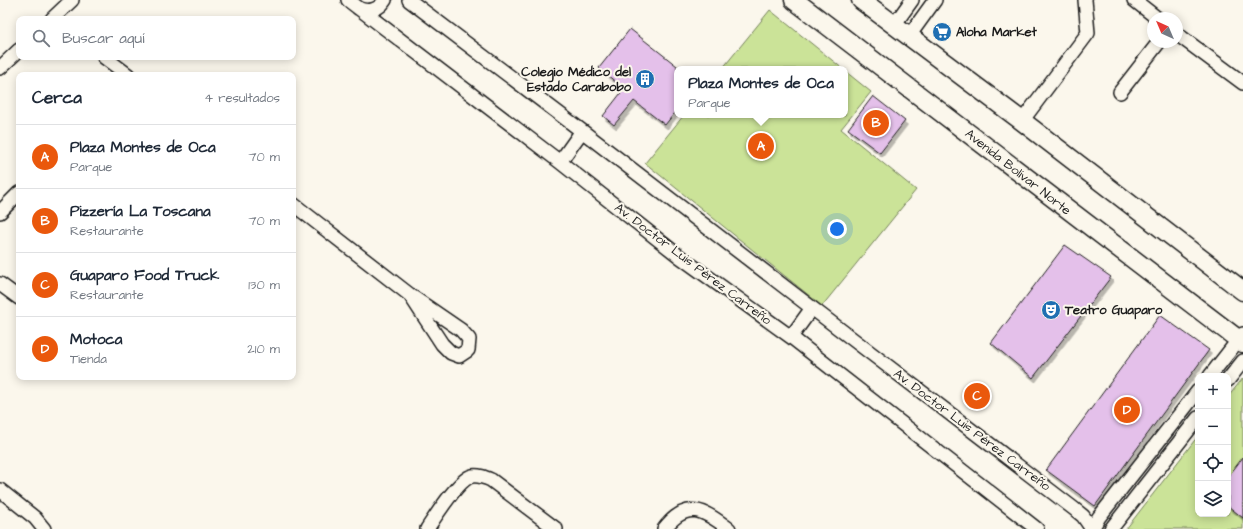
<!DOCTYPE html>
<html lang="es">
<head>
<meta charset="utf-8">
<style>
	:root { --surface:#fff; --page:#f6f6f7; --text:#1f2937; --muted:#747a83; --line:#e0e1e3; --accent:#ea580c }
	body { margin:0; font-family:"Architects Daughter",sans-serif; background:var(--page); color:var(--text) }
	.controls { position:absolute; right:12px; bottom:12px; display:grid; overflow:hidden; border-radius:8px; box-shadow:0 2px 10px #0003 }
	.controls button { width:36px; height:36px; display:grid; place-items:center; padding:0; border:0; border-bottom:1px solid var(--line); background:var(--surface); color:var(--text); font:20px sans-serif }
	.compass { position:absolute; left:1147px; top:12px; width:36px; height:36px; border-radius:50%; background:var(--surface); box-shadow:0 2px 10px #0003; rotate:316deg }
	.you { position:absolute; left:837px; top:229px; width:14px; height:14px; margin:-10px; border:3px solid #fff; border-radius:50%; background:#1a73e8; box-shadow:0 0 0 6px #1a73e833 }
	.badge { display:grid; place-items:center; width:26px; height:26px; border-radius:50%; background:var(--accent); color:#fff; font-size:13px; font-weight:700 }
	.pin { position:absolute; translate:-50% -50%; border:2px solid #fff; box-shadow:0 1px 4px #0006 }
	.popup { position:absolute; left:674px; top:66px; width:174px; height:52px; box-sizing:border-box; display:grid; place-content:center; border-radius:8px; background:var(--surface); filter:drop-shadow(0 1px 3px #0005); font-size:13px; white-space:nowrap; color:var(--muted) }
	.popup b { font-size:15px; color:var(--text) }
	.popup::after { content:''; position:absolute; left:50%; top:100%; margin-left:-8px; border:8px solid transparent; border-top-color:var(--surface) }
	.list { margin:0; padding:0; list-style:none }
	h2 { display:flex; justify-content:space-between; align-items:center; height:52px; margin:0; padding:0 16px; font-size:17px }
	h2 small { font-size:13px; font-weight:400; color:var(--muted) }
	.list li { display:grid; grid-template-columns:26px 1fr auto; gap:12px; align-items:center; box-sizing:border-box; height:64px; padding:0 16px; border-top:1px solid var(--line) }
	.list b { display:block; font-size:15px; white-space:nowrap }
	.list p { margin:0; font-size:13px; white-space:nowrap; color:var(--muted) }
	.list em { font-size:13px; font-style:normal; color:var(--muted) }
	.icon { flex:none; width:22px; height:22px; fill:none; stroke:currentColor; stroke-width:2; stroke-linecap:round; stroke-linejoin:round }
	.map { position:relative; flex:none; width:1243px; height:529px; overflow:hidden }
	.search { position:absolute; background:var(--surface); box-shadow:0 2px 10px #0003; left:16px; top:16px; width:280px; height:44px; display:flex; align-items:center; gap:10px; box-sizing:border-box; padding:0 14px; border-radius:8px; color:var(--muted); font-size:15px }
	.panel { position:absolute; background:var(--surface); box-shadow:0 2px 10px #0003; left:16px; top:72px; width:280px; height:308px; border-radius:8px }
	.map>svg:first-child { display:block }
	.green { fill:#cbe398; stroke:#74805a }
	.building { fill:#e4c0ea; stroke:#1c1c1c; filter:url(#shadow) }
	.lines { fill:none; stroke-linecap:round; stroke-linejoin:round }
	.minor-casing { stroke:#1c1c1c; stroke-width:16 }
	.secondary-casing { stroke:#1c1c1c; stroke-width:21 }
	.minor { stroke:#fbf7ec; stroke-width:13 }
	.secondary { stroke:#fbf7ec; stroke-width:18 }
	.labels { text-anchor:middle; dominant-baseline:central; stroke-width:4; stroke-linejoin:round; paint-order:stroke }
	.poi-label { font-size:13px; font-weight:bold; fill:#1c1c1c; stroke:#fbf7ec; text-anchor:start }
	.street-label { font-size:13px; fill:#1c1c1c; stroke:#fbf7ec }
</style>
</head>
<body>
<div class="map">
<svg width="1243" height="529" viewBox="0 0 1243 529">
	<defs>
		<filter id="shadow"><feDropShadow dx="2.5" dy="4" stdDeviation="0" flood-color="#0004"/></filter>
	</defs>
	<rect width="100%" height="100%" fill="#fbf7ec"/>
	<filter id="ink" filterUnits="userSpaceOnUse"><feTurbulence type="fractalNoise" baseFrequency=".025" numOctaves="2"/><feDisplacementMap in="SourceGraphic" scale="8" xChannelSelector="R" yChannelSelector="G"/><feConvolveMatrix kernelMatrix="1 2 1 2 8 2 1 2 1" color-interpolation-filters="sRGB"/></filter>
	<g filter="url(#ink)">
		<path class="green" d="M770 10 843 69H722Z
			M845 71 871 92 841 129 916 190 822 306 645 163 684 115H845Z
			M1243 378V529H1126L1198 436V514H1228V397Z"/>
		<path class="building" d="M630 29 677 66V110L665 125 634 101 614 125 603 116 624 89 599 68Z
			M873 96 905 121 880 153 848 129Z
			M1065 245 1111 277 1033 378 991 343Z
			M1160 315 1209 350 1095 506 1046 470Z
			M1243 457V518L1228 506V477Z"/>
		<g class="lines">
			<defs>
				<path id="minor" d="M348 0 560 162 679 256 791 337 1037 529
					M409 0 582 131 812 308 1073 508 1083 516 1092 529
					M1134 0 1157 18
					M358 8C368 13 379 10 385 0
					M52 19 72 0
					M894 25 912 0
					M1177 34 1243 83
					M909 36 935 0
					M104 57 128 75
					M0 68 19 50
					M1120 92 1159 42
					M1022 121 1088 33 1085 0
					M560 162 582 131
					M293 204 410 295 461 330 469 339 468 350 459 356 451 353 442 344 410 295
					M0 212 19 193
					M0 284 19 298
					M791 337 812 308
					M1210 376 1243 334
					M1228 380 1243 361
					M0 490 35 518 44 529
					M427 529C435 517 459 479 472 476 479 475 484 477 491 480L556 529
					M664 529C687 499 704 510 729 529
					M1092 529 1099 517 1198 391
					M1111 529 1198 418"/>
				<path id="secondary" d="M794 0 1243 343
					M861 0 1022 121 1243 291"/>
			</defs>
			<use href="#minor" class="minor-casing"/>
			<use href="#secondary" class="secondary-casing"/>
			<use href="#minor" class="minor"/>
			<use href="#secondary" class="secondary"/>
		</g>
	</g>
	<defs>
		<symbol id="supermarket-disc" viewBox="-11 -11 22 22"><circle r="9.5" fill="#1f6fb2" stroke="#fbf7ec"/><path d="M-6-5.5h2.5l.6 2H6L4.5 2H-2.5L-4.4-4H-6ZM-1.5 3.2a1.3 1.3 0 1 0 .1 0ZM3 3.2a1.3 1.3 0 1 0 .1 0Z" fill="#fff"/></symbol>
		<symbol id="building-disc" viewBox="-11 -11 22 22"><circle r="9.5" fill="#1f6fb2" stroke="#fbf7ec"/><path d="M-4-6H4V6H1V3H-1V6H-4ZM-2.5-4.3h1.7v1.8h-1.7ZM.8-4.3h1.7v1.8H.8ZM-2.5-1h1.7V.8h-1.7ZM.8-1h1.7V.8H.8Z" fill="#fff"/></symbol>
		<symbol id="theatre-disc" viewBox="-11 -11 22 22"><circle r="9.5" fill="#1f6fb2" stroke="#fbf7ec"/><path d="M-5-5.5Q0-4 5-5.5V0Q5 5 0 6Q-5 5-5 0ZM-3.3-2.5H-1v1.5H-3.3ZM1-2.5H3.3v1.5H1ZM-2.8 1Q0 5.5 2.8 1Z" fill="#fff"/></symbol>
	</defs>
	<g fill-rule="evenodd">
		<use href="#supermarket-disc" x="931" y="21" width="22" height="22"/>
		<use href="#building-disc" x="634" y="68" width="22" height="22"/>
		<use href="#theatre-disc" x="1040" y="299" width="22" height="22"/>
	</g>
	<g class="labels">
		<g class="poi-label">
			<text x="956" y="32">Aloha Market</text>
			<text x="631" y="72" text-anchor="end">Colegio Médico del<tspan x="631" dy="15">Estado Carabobo</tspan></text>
			<text x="1065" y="310">Teatro Guaparo</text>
		</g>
		<g class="street-label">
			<text transform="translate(1018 172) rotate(38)">Avenida Bolívar Norte</text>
			<text transform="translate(693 264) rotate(37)">Av. Doctor Luis Pérez Carreño</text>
			<text transform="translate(972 430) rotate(37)">Av. Doctor Luis Pérez Carreño</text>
		</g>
	</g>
</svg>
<div class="controls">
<button>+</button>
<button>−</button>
<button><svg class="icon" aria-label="locate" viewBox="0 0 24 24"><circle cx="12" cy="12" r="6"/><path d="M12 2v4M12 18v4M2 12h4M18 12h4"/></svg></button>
<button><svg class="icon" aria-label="layers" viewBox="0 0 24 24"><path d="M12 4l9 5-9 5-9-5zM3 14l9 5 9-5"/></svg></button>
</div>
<svg class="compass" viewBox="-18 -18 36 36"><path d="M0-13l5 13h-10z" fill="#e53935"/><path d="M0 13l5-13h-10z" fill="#747a83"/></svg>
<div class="you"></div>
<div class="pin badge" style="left:761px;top:146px">A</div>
<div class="popup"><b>Plaza Montes de Oca</b>Parque</div>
<div class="pin badge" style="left:876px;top:123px">B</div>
<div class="pin badge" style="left:977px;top:396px">C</div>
<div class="pin badge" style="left:1127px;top:410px">D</div>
<div class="search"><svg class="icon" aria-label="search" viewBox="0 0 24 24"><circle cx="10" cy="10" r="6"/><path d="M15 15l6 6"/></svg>Buscar aquí</div>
<section class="panel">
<h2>Cerca<small>4 resultados</small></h2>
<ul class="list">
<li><span class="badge">A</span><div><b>Plaza Montes de Oca</b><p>Parque</p></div><em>70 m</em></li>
<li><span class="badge">B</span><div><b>Pizzería La Toscana</b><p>Restaurante</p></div><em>70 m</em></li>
<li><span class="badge">C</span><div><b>Guaparo Food Truck</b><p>Restaurante</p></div><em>130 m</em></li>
<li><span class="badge">D</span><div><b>Motoca</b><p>Tienda</p></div><em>210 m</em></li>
</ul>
</section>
</div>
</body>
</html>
